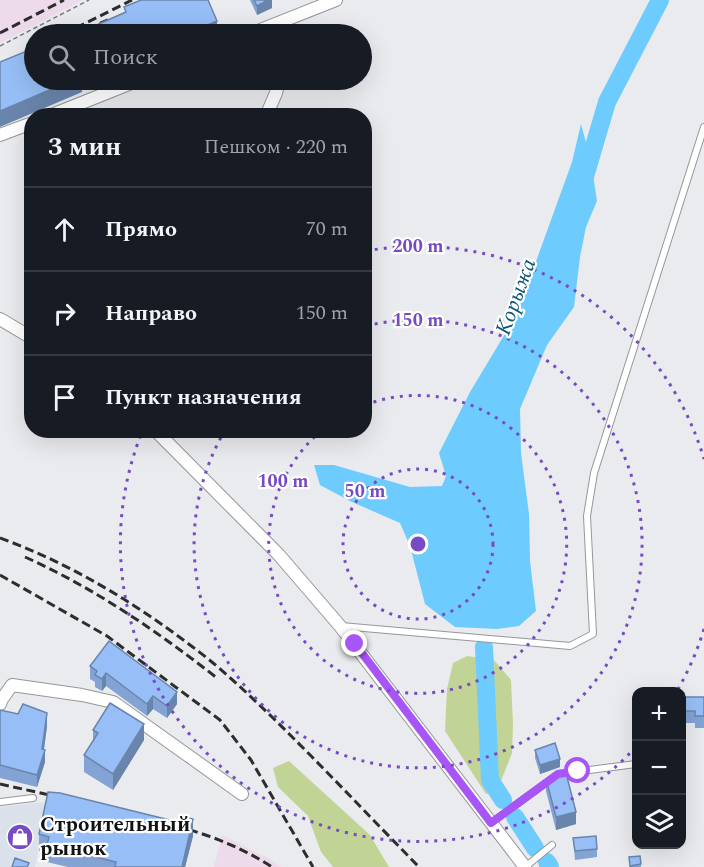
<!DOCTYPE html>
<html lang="ru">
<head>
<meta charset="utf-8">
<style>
	:root { --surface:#171b24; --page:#20242c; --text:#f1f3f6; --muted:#9ea1a6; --line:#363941 }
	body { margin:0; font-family:Spectral,serif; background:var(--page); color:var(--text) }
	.controls { position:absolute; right:18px; bottom:18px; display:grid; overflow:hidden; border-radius:12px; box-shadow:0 6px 24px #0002 }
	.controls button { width:54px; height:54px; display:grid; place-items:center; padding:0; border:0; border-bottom:2px solid var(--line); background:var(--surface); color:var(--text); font:30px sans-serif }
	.stop { position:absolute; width:18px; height:18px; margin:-14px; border:4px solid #a855f7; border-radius:50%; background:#fff }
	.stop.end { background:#a855f7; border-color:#fff; box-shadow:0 2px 6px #0008 }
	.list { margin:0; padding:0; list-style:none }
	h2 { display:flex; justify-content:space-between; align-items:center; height:78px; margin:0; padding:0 24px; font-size:26px }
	h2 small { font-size:20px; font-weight:400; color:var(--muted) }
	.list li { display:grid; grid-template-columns:39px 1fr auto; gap:18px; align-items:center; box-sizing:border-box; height:84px; padding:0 24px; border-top:2px solid var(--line) }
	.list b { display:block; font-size:22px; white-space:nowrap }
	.list em { font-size:20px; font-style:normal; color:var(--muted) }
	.icon { flex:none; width:33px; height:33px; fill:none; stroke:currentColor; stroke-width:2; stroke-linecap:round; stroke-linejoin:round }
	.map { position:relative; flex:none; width:704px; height:867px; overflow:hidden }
	.search { position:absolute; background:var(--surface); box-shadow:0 6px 24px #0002; left:24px; top:24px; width:348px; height:66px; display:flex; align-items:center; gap:15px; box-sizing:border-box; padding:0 21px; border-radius:33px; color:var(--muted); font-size:22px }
	.panel { position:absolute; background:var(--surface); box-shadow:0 6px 24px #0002; left:24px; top:108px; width:348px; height:330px; border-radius:24px }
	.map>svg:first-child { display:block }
	.built { fill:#dae1ea }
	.industrial { fill:#eddbeb }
	.green { fill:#c1d495 }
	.water { fill:#6ecbfd }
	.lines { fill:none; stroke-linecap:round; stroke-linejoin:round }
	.river { stroke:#6ecbfd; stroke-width:18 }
	.service-casing { stroke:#95979a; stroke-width:8 }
	.minor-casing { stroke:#95979a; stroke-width:14 }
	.path { stroke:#797a7c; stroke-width:1.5; stroke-dasharray:4.5 3; stroke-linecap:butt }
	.service { stroke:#fff; stroke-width:6 }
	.minor { stroke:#fff; stroke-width:12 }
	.rail { stroke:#2c2d2e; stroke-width:3; stroke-dasharray:9 4.5; stroke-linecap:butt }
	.wall { fill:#82a3d4 }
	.shaded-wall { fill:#6a85ac }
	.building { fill:#97bef6; stroke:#6a85ac; stroke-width:1.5 }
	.route { stroke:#a855f7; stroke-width:8 }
	.ring { fill:none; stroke:#774bc4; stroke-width:3; stroke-dasharray:3 6 }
	.labels { text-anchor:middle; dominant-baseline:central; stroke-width:4.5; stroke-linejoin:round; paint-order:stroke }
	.poi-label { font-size:21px; font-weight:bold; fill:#111213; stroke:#fff; text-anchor:start }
	.water-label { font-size:22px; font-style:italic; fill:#095677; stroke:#fff }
	.centre { fill:#774bc4; stroke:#fff; stroke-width:3 }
	.ring-label { font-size:18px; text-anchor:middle; font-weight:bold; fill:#774bc4; stroke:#fff; stroke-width:4.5; stroke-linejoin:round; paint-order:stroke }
</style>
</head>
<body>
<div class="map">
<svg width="704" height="867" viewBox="0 0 704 867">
	<rect width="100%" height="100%" fill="#e9ebee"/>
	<path class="built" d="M47 802 35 867H0V807Z"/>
	<path class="industrial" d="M0 0H83L0 43Z
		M222 835 268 858 281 867H214Z"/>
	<path class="green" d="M467 656 494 660 511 680 513 725 512 753 497 791 486 794 445 731 447 689 453 663Z
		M289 761 370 835 389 867H333L321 852 308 816 278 787 273 768Z"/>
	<path class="water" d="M581 124 591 161 597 201 586 227 580 257 574 307 547 345 520 409 521 453 529 514 530 561 536 611 519 626 497 629 455 627 425 604 410 546 400 523 352 502 320 485 314 465H334L410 487 442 486 446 476 439 453 470 392 517 314 572 162Z"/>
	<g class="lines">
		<path class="river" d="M584 180 607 102 660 0
			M484 647 490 780 503 800
			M515 817 535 848
			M547 862 550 867"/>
		<defs>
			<path id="service" d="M341 626 570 646 593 634 587 516 594 473 704 127
				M0 802 33 798
				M491 823 558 774 636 764
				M525 867 552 845"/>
			<path id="minor" d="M250 34 336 0
				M49 116 139 80
				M266 116 276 93 279 80
				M0 135 32 123
				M0 319 32 338
				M155 430 279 555 340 626 525 867
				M0 704 2 699 12 685 82 695 113 702 242 794"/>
		</defs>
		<use href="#service" class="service-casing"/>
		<use href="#minor" class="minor-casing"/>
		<path class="path" d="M0 46 89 0"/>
		<use href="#service" class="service"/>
		<use href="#minor" class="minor"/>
		<path class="rail" d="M0 33 64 0
			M64 34 132 0
			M75 34 108 20
			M0 538C69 563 132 601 190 645 219 666 246 692 272 717 322 766 370 817 419 867
			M25 557C94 588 157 631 217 678
			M0 575 107 636 220 720 251 760 313 867
			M0 784 63 798
			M176 826C210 835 243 848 272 867"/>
	</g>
	<path class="wall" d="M250 0H272V8L257 15Z
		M90 666 177 704 167 718 153 709 147 716 106 686 102 691 95 687V682L90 679Z
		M681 697H704V728H695V723H681Z
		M0 710 18 714 47 726 44 749 45 762 37 787 0 778Z
		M93 730 144 740 113 790 84 772V755L93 741Z
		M535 750 560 767 540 774 535 758Z
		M546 779 576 824 556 830 546 791Z
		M39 834 193 836 185 867H68L47 862V853L39 851Z
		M573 838 597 849V857L575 860Z
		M640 856 641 867H630L629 857Z"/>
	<path class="shaded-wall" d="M268 0H272V8L257 15V6Z
		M217 21V34H186Z
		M73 80H102L82 88V92L0 127V111Z
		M106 673V686L102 691V679Z
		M177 692V704L167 718V706Z
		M153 696V709L147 716V704Z
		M47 713V726L43 756 45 750V762L37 787V775Z
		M144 724V740L113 790V774Z
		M560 759V767L540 774V765Z
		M576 812V824L556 830V817Z
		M193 819V836L185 867H182Z"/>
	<path class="building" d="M141 0H208L217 21 186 34H76L126 12 124 7Z
		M254 0H268L257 6Z
		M34 48V80H73L0 111V62Z
		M109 641 177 692 167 706 153 696 147 704 106 673 102 679 95 675 97 671 90 666Z
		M681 697H704V716H695V711H681Z
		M110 703 144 724 113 774 84 755 98 733 93 730Z
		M23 704 47 713 42 749 45 750 37 775 0 765V710L18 714Z
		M555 743 560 759 540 765 535 750Z
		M566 773 576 812 556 817 546 779Z
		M48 792 60 793 182 823 183 817 193 819 182 867H115L116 862 47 845 49 837 39 834Z
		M596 836 597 849 575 851 573 838Z
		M640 856 641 864 630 866 629 857Z
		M15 858 29 863 27 867H12Z"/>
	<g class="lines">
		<path class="route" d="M355 644 491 823 558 774 578 771"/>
	</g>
	<g class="ring">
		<circle cx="418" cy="544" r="75"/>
		<path d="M365 405A149 149 0 1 1 321 431"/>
		<path d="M366 326A224 224 0 1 1 224 432"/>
		<path d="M704 629A298 298 0 0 1 677 691M636 747A298 298 0 0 1 142 432M366 251A298 298 0 0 1 704 459"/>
	</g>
	<defs>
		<symbol id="shop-disc" viewBox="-11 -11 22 22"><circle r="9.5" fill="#774bc4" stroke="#fff"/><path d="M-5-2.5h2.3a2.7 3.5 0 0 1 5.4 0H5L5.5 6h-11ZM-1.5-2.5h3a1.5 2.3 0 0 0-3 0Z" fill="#fff"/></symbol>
	</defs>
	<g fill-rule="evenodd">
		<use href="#shop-disc" x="5" y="822" width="30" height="30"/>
	</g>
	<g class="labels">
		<g class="poi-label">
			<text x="40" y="825">Строительный<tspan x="40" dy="24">рынок</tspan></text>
		</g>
		<g class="water-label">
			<text transform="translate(516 297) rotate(-70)">Корыжа</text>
		</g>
	</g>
	<circle cx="418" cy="544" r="9" class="centre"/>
	<g class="ring-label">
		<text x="418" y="252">200 m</text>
		<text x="418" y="326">150 m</text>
		<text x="283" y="487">100 m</text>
		<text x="365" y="497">50 m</text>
	</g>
</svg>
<div class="controls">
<button>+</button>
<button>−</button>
<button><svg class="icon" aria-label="layers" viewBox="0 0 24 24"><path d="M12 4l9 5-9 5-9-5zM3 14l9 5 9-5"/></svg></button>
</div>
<div class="stop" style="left:578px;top:771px"></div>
<div class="stop end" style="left:355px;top:644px"></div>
<div class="search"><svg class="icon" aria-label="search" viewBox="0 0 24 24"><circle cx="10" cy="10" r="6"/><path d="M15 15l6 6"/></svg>Поиск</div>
<section class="panel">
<h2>3 мин<small>Пешком · 220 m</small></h2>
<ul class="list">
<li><svg class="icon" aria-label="ahead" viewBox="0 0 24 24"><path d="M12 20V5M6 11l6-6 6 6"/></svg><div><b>Прямо</b></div><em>70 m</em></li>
<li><svg class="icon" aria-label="right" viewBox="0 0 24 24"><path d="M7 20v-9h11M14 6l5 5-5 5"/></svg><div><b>Направо</b></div><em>150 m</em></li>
<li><svg class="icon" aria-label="arrive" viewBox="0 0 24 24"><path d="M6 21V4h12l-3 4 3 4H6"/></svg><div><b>Пункт назначения</b></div></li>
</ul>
</section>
</div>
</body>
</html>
